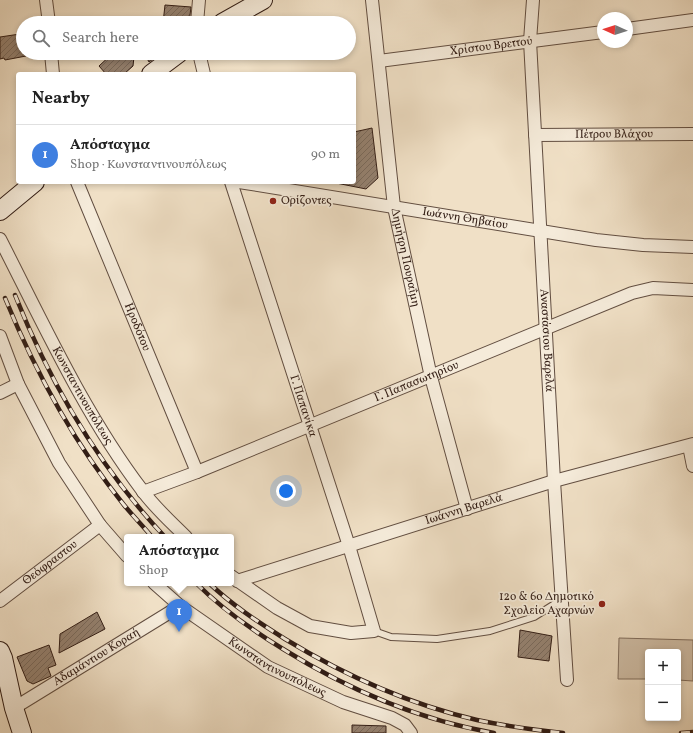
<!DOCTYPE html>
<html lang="en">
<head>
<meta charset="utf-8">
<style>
	:root { --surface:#fff; --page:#f2f2f2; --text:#222; --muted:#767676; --line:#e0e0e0; --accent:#0b8043 }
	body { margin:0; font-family:Vollkorn,serif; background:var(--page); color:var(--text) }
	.controls { position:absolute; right:12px; bottom:12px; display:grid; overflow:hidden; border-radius:4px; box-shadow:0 2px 6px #0003 }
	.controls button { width:36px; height:36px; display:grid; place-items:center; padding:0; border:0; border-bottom:1px solid var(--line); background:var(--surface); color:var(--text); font:20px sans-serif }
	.compass { position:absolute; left:597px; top:12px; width:36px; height:36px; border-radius:50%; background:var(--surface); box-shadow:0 2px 6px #0003; rotate:273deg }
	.you { position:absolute; left:286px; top:491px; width:14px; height:14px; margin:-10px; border:3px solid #fff; border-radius:50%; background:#1a73e8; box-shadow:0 0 0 6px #1a73e833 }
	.badge { display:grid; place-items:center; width:26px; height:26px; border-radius:50%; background:var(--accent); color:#fff; font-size:13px; font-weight:700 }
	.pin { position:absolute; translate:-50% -33px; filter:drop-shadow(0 1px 2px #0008) }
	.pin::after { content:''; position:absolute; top:21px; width:14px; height:12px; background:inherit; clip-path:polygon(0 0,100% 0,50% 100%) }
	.popup { position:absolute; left:124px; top:534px; width:110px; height:52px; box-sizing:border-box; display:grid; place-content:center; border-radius:4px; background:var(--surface); filter:drop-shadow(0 1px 3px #0005); font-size:13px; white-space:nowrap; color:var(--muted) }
	.popup b { font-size:15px; color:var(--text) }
	.popup::after { content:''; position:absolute; left:50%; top:100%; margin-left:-8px; border:8px solid transparent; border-top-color:var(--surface) }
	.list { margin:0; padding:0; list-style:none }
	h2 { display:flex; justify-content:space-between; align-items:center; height:52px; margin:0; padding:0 16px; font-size:17px }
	h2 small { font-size:13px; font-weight:400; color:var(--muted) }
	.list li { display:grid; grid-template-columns:26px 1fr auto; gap:12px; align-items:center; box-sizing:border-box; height:60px; padding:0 16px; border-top:1px solid var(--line) }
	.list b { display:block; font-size:15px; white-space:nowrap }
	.list p { margin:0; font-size:13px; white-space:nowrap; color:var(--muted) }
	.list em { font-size:13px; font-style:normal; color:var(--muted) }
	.icon { flex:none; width:22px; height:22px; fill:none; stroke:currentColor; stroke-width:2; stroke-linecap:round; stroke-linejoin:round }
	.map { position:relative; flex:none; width:693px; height:733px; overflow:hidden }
	.search { position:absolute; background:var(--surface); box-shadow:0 2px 6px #0003; left:16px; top:16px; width:340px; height:44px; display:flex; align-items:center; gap:10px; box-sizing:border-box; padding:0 14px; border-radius:22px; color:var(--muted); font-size:15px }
	.panel { position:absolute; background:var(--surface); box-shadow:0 2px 6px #0003; left:16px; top:72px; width:340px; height:112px; border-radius:4px }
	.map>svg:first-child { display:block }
	.pitch { fill:#d0bfa8; stroke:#816e5e }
	.building { fill:url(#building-hatch); stroke:#321d15 }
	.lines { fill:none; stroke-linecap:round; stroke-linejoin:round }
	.service-casing { stroke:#624e41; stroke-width:8 }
	.minor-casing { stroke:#624e41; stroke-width:14 }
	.secondary-casing { stroke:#321d15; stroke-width:20 }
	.service { stroke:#f5ebda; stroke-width:6 }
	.minor { stroke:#f5ebda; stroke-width:12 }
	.secondary { stroke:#f5ebda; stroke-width:18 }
	.rail-casing { stroke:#321d15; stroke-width:4.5 }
	.rail { stroke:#f5ebda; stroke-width:3; stroke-dasharray:9; stroke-linecap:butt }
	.poi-dot { fill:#8f2418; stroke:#f5ebda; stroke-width:1.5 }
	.labels { text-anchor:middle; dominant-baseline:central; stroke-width:3.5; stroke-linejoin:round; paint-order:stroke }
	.street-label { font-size:12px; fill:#321d15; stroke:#f5ebda }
	.poi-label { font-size:12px; fill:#321d15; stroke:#f5ebda; text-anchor:start }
</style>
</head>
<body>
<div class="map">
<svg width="693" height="733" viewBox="0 0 693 733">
	<defs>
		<pattern id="building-hatch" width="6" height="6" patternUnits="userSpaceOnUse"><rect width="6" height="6" fill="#958271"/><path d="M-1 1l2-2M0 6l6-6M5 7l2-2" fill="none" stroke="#7a6a5c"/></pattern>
	</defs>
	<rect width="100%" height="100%" fill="#f0e0c6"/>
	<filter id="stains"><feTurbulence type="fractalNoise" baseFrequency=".005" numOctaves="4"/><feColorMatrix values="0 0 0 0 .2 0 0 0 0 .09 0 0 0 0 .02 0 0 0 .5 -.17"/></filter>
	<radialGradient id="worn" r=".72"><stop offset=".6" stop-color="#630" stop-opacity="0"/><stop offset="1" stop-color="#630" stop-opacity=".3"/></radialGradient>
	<path class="pitch" d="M619 638 693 640V681L678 680V652H648V679H618Z"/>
	<path class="building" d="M165 5 191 7 189 23H163Z
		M20 34 23 47V53H26V56L5 60 4 58 0 59V37Z
		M113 53H130L134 57 133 66 124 74H106L99 66Z
		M144 53H161L149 62Z
		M372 128 378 178 366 189 331 182H354V132Z
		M97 612 105 629 59 653 60 634Z
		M520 630 552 636 549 661 518 657Z
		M49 645 56 665 48 668 51 676 33 684 27 681 17 657Z
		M352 725 386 726V733H352Z"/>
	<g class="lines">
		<defs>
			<path id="service" d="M374 631 391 637 437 639 490 631 534 617 561 600"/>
			<g id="minor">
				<path d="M46 0 49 23"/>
				<path id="s1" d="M372 0 394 207 431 377 467 509"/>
				<path id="s2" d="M533 0 530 41 554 481 567 680"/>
				<path d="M197 23 199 0"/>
				<path d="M627 29 693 20"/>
				<path d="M51 53 53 74"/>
				<path d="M199 53 204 74"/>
				<path id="s3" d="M379 61 603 32"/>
				<path id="s4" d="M535 135 693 134"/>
				<path id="s5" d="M77 182 197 472"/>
				<path id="s6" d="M239 182 596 240 643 245 693 247"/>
				<path id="s7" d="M0 239C43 323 85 415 142 490 154 507 171 522 186 537"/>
				<path d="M0 336 18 384 59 463 100 525 127 556"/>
				<path d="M0 393 18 384"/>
				<path d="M689 446 693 466"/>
				<path id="s8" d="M143 492 197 472 632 293 653 288 693 290"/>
				<path d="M231 576 277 608 310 626 351 633 374 631 349 546 231 182"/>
				<path id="s9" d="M237 581 554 481 693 444"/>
				<path id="s10" d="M154 583 180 606 268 667 343 702 392 718 405 725 411 733"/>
				<path id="s11" d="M0 601 100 525"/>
				<path id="s12" d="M14 708 180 606"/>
			</g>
			<path id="secondary" d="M222 23 263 0
				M151 74 179 53
				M0 211 35 182
				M0 651 3 658 14 708 22 733"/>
		</defs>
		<use href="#service" class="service-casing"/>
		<use href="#minor" class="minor-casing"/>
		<use href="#secondary" class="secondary-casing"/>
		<use href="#service" class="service"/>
		<use href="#minor" class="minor"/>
		<use href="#secondary" class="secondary"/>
		<defs>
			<path id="rail" d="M15 295C50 383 100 468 165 537
				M5 298C35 371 74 443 124 505 133 516 143 526 152 537
				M196 583C222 609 252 630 283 649 347 689 419 720 494 733
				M209 583C232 605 258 622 285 639 344 675 408 704 477 720 505 726 535 730 563 733
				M681 733 693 732"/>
		</defs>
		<use href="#rail" class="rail-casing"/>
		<use href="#rail" class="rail"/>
	</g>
	<g class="poi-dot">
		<circle cx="273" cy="201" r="4"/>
		<circle cx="602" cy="604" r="4"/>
	</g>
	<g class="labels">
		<g class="street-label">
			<text stroke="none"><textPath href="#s3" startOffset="113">Χρίστου Βρεττού</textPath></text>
			<text stroke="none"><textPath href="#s4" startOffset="79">Πέτρου Βλάχου</textPath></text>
			<text stroke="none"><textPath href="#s6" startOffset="229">Ιωάννη Θηβαίου</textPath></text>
			<text stroke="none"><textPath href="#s1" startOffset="260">Δημήτρη Πουραΐμη</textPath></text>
			<text stroke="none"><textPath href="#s5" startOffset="157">Ηροδότου</textPath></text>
			<text stroke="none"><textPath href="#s2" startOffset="341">Αναστάσιου Βαρελά</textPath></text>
			<text stroke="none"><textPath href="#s8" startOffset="295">Γ. Παπασωτηρίου</textPath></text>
			<text stroke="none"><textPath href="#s7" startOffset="177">Κωνσταντινουπόλεως</textPath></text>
			<text transform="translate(303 406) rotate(72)">Γ. Παπανίκα</text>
			<text stroke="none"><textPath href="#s9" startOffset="238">Ιωάννη Βαρελά</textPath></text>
			<text stroke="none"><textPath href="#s11" startOffset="63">Θεόφραστου</textPath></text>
			<text stroke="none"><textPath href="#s12" startOffset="97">Αδαμάντιου Κοραή</textPath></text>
			<text stroke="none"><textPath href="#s10" startOffset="150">Κωνσταντινουπόλεως</textPath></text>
		</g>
		<g class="poi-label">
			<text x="281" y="201">Ορίζοντες</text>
			<text x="594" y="597" text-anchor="end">12ο &amp; 6ο Δημοτικό<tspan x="594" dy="14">Σχολείο Αχαρνών</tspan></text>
		</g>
	</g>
	<rect width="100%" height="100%" filter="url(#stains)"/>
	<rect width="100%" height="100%" fill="url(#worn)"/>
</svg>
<div class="controls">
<button>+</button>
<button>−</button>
</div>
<svg class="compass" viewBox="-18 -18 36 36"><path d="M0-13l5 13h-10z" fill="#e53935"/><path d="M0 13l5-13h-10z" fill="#767676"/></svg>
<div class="you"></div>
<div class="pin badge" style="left:179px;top:632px;background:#3f7fe0">1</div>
<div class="popup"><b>Απόσταγμα</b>Shop</div>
<div class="search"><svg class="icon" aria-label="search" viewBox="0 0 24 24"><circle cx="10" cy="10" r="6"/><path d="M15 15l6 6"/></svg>Search here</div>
<section class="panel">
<h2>Nearby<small></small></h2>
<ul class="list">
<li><span class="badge" style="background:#3f7fe0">1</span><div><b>Απόσταγμα</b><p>Shop · Κωνσταντινουπόλεως</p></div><em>90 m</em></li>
</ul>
</section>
</div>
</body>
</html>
